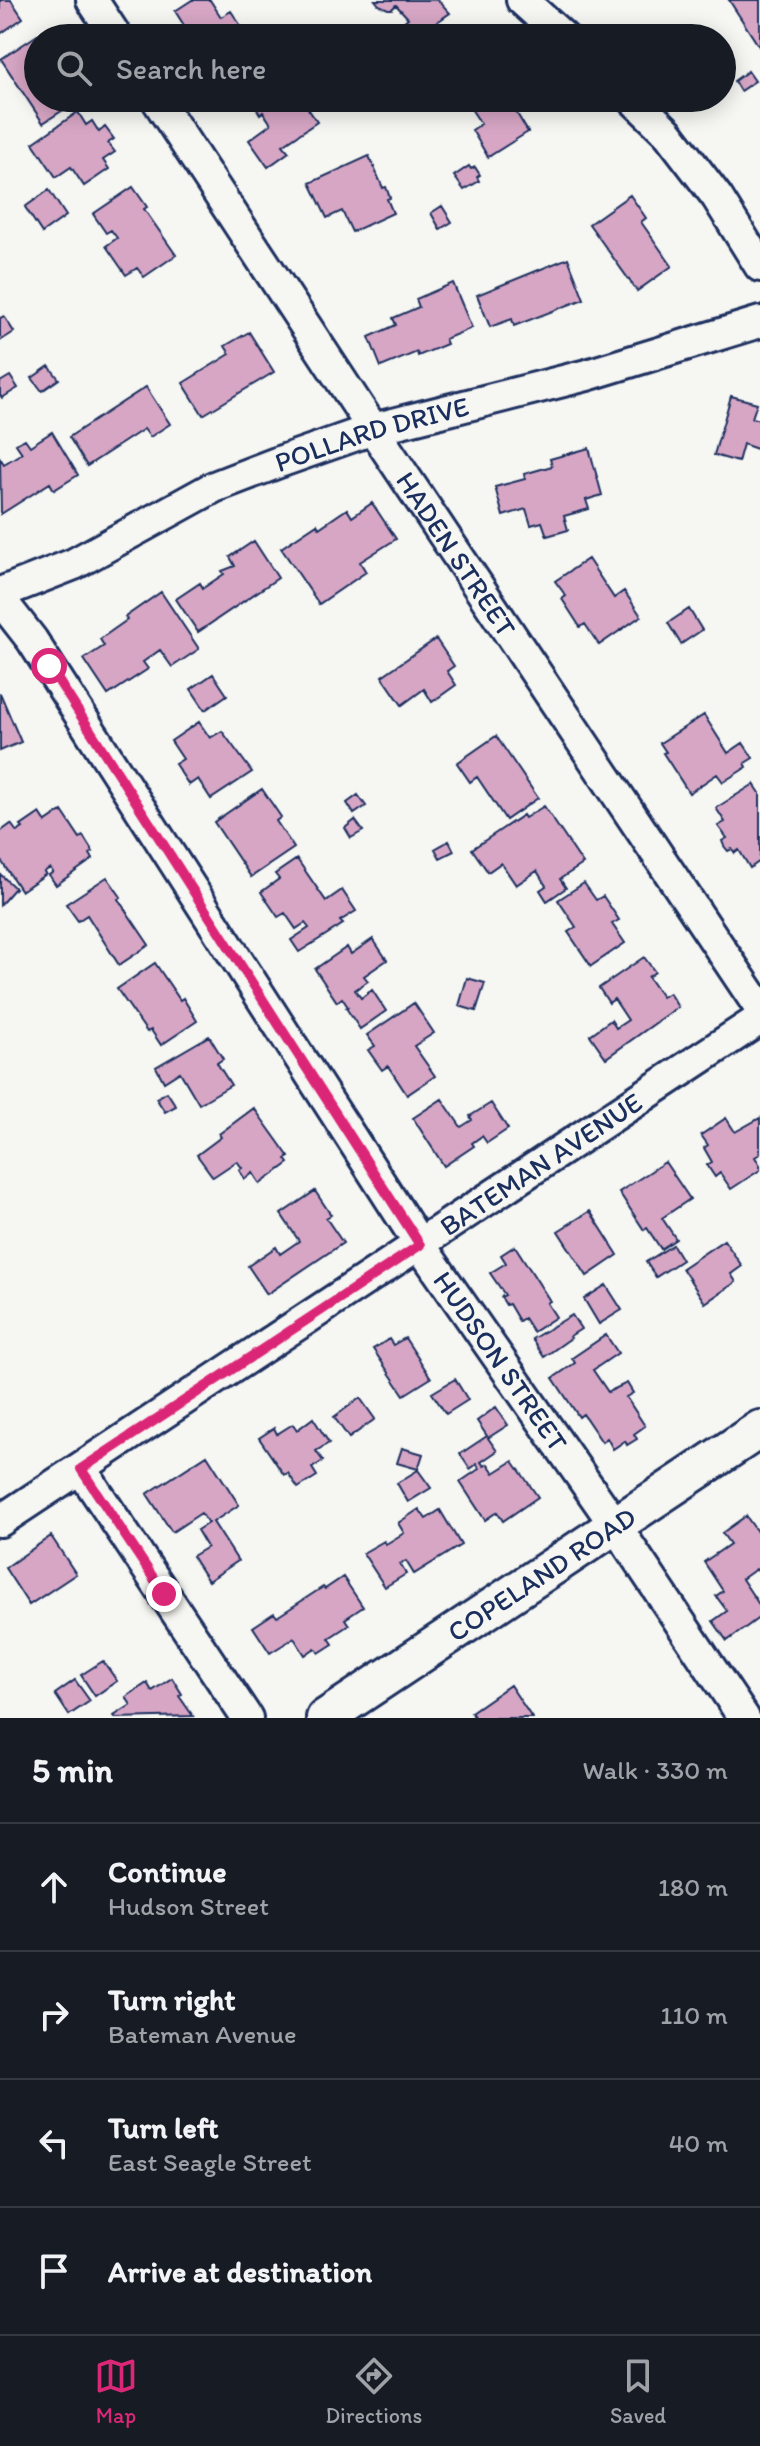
<!DOCTYPE html>
<html lang="en">
<head>
<meta charset="utf-8">
<style>
	:root { --surface:#171b24; --page:#20242c; --text:#f1f3f6; --muted:#9ea1a6; --line:#363941; --accent:#db2777 }
	body { margin:0; font-family:Itim,sans-serif; background:var(--page); color:var(--text) }
	.stop { position:absolute; width:24px; height:24px; margin:-18px; border:6px solid #db2777; border-radius:50%; background:#fff }
	.stop.end { background:#db2777; border-color:#fff; box-shadow:0 2px 8px #0008 }
	.list { margin:0; padding:0; list-style:none }
	h2 { display:flex; justify-content:space-between; align-items:center; height:104px; margin:0; padding:0 32px; font-size:34px }
	h2 small { font-size:26px; font-weight:400; color:var(--muted) }
	.list li { display:grid; grid-template-columns:52px 1fr auto; gap:24px; align-items:center; box-sizing:border-box; height:128px; padding:0 32px; border-top:2px solid var(--line) }
	.list b { display:block; font-size:30px; white-space:nowrap }
	.list p { margin:0; font-size:26px; white-space:nowrap; color:var(--muted) }
	.list em { font-size:26px; font-style:normal; color:var(--muted) }
	.icon { flex:none; width:44px; height:44px; fill:none; stroke:currentColor; stroke-width:2; stroke-linecap:round; stroke-linejoin:round }
	.map { position:relative; flex:none; width:760px; height:1718px; overflow:hidden }
	.search { position:absolute; background:var(--surface); box-shadow:0 4px 20px #0003; left:24px; right:24px; top:24px; height:88px; display:flex; align-items:center; gap:20px; box-sizing:border-box; padding:0 28px; border-radius:44px; color:var(--muted); font-size:30px }
	.sheet { height:616px; background:var(--surface) }
	nav { display:flex; justify-content:space-around; align-items:center; box-sizing:border-box; height:112px; border-top:2px solid var(--line); background:var(--surface); font-size:22px; color:var(--muted) }
	nav a { display:grid; justify-items:center; gap:4px }
	nav .on { color:var(--accent) }
	.map>svg:first-child { display:block }
	.building { fill:#d7a6c5; stroke:#1b2f5e; stroke-width:2 }
	.lines { fill:none; stroke-linecap:round; stroke-linejoin:round }
	.minor-casing { stroke:#1b2f5e; stroke-width:36 }
	.tertiary-casing { stroke:#1b2f5e; stroke-width:42 }
	.minor { stroke:#f6f6f2; stroke-width:30 }
	.tertiary { stroke:#f6f6f2; stroke-width:36 }
	.route { stroke:#db2777; stroke-width:10 }
	.labels { text-anchor:middle; dominant-baseline:central; stroke-width:6; stroke-linejoin:round; paint-order:stroke }
	.street-label { font-size:28px; fill:#1b2f5e; stroke:#f6f6f2 }
</style>
</head>
<body>
<div class="map">
<svg width="760" height="1718" viewBox="0 0 760 1718">
	<rect width="100%" height="100%" fill="#f6f6f2"/>
	<filter id="ink" filterUnits="userSpaceOnUse"><feTurbulence type="fractalNoise" baseFrequency=".0125" numOctaves="2"/><feDisplacementMap in="SourceGraphic" scale="16" xChannelSelector="R" yChannelSelector="G"/><feConvolveMatrix kernelMatrix="1 2 1 2 8 2 1 2 1" color-interpolation-filters="sRGB"/></filter>
	<g filter="url(#ink)">
		<path class="building" d="M0 0H11L23 18 0 34Z
			M192 0H210L221 17 231 11 241 26 232 32 236 38H192L175 11Z
			M375 0H438L450 13 414 38 402 23 408 18 396 5 392 9H388L379 5Z
			M729 0H760V48Z
			M39 34 42 38H38V98H75L77 101 43 123 1 59Z
			M748 71 755 81 740 91 734 81Z
			M250 98H301L317 122 283 145 289 152 268 167 249 140 271 124 263 112 260 114Z
			M464 98H512L519 110 516 112 528 132 488 157 472 130 481 124Z
			M78 112 86 125 92 121 99 132 105 127 114 139 108 143 115 152 103 160 109 169 84 186 71 167 56 177 33 143Z
			M369 156 383 188 386 187 390 198 387 199 393 213 352 232 342 211 327 218 310 183Z
			M469 166 471 169 475 167 480 175 477 177 479 181 464 190 454 176Z
			M133 187 147 207 144 209 176 255 144 277 137 268 126 275 106 246 117 238 111 230 106 233 93 214Z
			M49 190 66 216 42 233 25 207Z
			M630 195 646 218 641 222 672 266 637 291 589 224Z
			M442 206 452 222 440 229 431 213Z
			M568 258 584 299 514 326 512 319 490 327 477 295Z
			M453 283 472 328 445 339 447 344 418 356 417 352 381 367 369 337 396 325 393 318 419 307 416 299Z
			M4 316 14 332 0 341V318Z
			M249 332 274 372 203 415 183 383 230 354 225 346Z
			M49 366 59 379 42 391 32 378Z
			M10 376 18 388 2 398 0 395V382Z
			M146 387 170 424 150 437 144 429 87 466 69 437Z
			M731 396 757 403 752 418 760 420V450L743 444 738 462 714 455Z
			M52 432 78 475 54 490 50 483 1 514 0 458 4 464 22 453 16 444 25 439 30 446Z
			M589 448 602 495 586 500 589 509 564 516 568 530 547 536 542 522 531 525 526 509 503 516 495 487 525 479 524 474 552 466 550 459Z
			M372 503 396 539 360 562 366 572 319 604 281 548 317 524 319 528 347 509 352 517Z
			M254 541 278 578 198 632 176 599 200 583 203 588 224 574 222 571 235 566 230 557Z
			M588 559 614 598 624 591 641 616 599 645 585 624 580 627 562 599 566 596 555 581Z
			M161 592 199 649 172 667 160 650 143 662 148 669 108 695 84 659 104 646 100 639 127 620 125 617Z
			M689 609 702 630 681 644 668 623Z
			M436 639 454 666 447 671 456 685 432 702 424 689 402 705 382 676Z
			M213 674 227 695 205 710 191 689Z
			M0 693 21 742 0 751Z
			M704 715 728 753 743 743 753 758 745 763 747 767 723 782 717 774 689 793 663 753 666 752 660 743Z
			M199 722 210 738 222 731 252 772 211 799 198 779 189 785 175 764 183 759 171 741Z
			M496 736 538 798 506 820 477 777 470 782 457 763Z
			M754 784 760 793V861L750 868 739 850 735 853 732 849 728 851 724 846 722 841 727 838 718 826 725 822 716 808Z
			M262 789 281 817 276 821 294 848 251 877 214 822Z
			M358 795 366 806 354 814 347 803Z
			M544 806 583 864 560 879 566 888 547 901 540 890 546 886 537 871 516 885 501 863 488 872 472 849 523 815 525 818Z
			M62 811 80 838 83 836 93 852 90 854 93 859 56 885 49 875 53 872 50 868 44 872 46 874 21 891 0 859V832L11 824 17 832 23 828 21 826 40 813 46 822Z
			M355 820 363 831 351 838 345 828Z
			M449 841 454 851 440 858 435 849Z
			M297 859 326 901 342 890 356 911 340 921 343 924 299 952 291 940 309 928 305 923 296 929 285 913 278 917 261 892 279 879 275 874Z
			M0 874 15 888 0 905Z
			M107 877 121 897 118 899 149 945 119 965 87 915 78 921 66 904Z
			M584 883 596 900 603 896 619 920 612 924 625 943 591 966 568 932 576 927 558 900Z
			M373 939 387 960 364 976 368 981 355 990 361 998 372 990 386 1011 360 1029 346 1008 348 1007 342 998 337 1002 315 969 347 947 351 954Z
			M644 957 655 972 648 977 662 997 669 993 678 1007 606 1058 590 1035 611 1020 616 1028 628 1020 614 999 609 1003 599 988Z
			M155 963 180 1000 183 998 197 1021 161 1045 151 1030 147 1032 117 989Z
			M467 978 485 983 476 1011 459 1006Z
			M414 1003 434 1033 414 1046 435 1076 407 1095 388 1066 382 1070 368 1050 375 1046 367 1035Z
			M209 1036 223 1059 217 1063 231 1085 199 1104 180 1072 164 1082 156 1067Z
			M167 1092 176 1106 165 1112 156 1098Z
			M442 1099 461 1127 472 1120 470 1116 491 1103 508 1129 487 1143 482 1136 472 1143 474 1146 444 1166 413 1118Z
			M254 1108 289 1157 286 1159 289 1163 260 1184 253 1173 245 1179 239 1170 242 1168 237 1161 213 1177 197 1155 221 1137 219 1134Z
			M726 1118 735 1132 760 1118V1154L755 1157 760 1165V1170L731 1189 720 1173 715 1177 707 1165 712 1162 704 1148 708 1145 701 1135Z
			M665 1162 690 1199 662 1218 676 1239 661 1249 647 1228 644 1230 619 1192Z
			M315 1191 331 1215 326 1218 343 1243 267 1294 248 1266 276 1247 280 1254 299 1241 281 1214Z
			M590 1211 618 1255 587 1276 558 1231Z
			M724 1240 742 1266 731 1274 736 1282 705 1303 682 1268Z
			M673 1245 682 1260 656 1277 646 1262Z
			M515 1246 550 1301 547 1303 556 1317 533 1332 524 1318 519 1321 509 1304 506 1305 501 1297 505 1295 490 1273 506 1263 501 1255Z
			M606 1285 622 1310 599 1324 584 1299Z
			M572 1315 581 1329 570 1336 571 1338 544 1357 532 1339Z
			M606 1335 618 1353 593 1370 608 1392 627 1383 633 1393 626 1397 645 1426 634 1434 637 1439 627 1445 625 1441 613 1449 607 1438 602 1442 583 1414 579 1417 553 1378 575 1363 572 1358Z
			M405 1338 431 1378 404 1395 373 1349 389 1339 393 1345Z
			M455 1379 468 1400 446 1414 432 1393Z
			M360 1398 375 1419 349 1438 334 1417Z
			M496 1407 508 1425 488 1438 497 1451 481 1462 484 1466 488 1464 494 1473 513 1461 538 1497 503 1521 497 1512 485 1520 460 1482 479 1469 477 1464 470 1469 460 1454 487 1436 477 1421Z
			M313 1418 329 1443 316 1451 323 1461 312 1468 317 1476 298 1488 288 1473 284 1475 259 1438 274 1428 277 1434 293 1424 297 1430Z
			M402 1448 423 1454 418 1469 397 1463Z
			M207 1455 239 1505 213 1522 238 1561 208 1581 192 1556 207 1547 197 1530 208 1523 201 1513 172 1532 147 1494Z
			M418 1470 431 1488 408 1502 397 1483Z
			M419 1509 426 1519 440 1510 461 1545 414 1574 406 1561 400 1564 406 1574 385 1587 363 1553 384 1541 386 1544 404 1533 398 1523Z
			M746 1516 760 1536V1574L756 1569 742 1579 760 1606V1617L727 1641 713 1621 727 1611 716 1596 723 1591 704 1562 730 1544 722 1533Z
			M51 1536 76 1574 29 1605 5 1568Z
			M343 1577 363 1607 345 1619 349 1625 329 1638 333 1644 319 1653 315 1648 305 1655 294 1638 270 1653 253 1627 274 1613 277 1617 323 1587 325 1589Z
			M103 1661 117 1681 95 1696 81 1675Z
			M172 1678 182 1694 179 1696 193 1716 116 1718 114 1716 131 1705 126 1697 147 1683 152 1691Z
			M75 1680 90 1701 69 1715 55 1694Z
			M510 1685 532 1718H475L471 1712Z"/>
		<g class="lines">
			<defs>
				<g id="minor">
					<path d="M92 0 117 38"/>
					<path d="M522 0 564 38"/>
					<path id="s1" d="M156 98 373 429 760 1008"/>
					<path d="M632 98 668 133 717 197 760 266"/>
					<path id="s2" d="M0 593 74 564 214 487 279 462 373 429 587 375 760 322"/>
					<path id="s3" d="M0 599 32 640 420 1245 615 1525 744 1718"/>
					<path d="M81 1469 247 1718"/>
					<path id="s4" d="M0 1521 760 1019"/>
				</g>
				<g id="tertiary">
					<path id="s5" d="M325 1718 760 1429"/>
				</g>
			</defs>
			<use href="#minor" class="minor-casing"/>
			<use href="#tertiary" class="tertiary-casing"/>
			<use href="#minor" class="minor"/>
			<use href="#tertiary" class="tertiary"/>
		</g>
	</g>
	<g class="lines" filter="url(#ink)">
		<path class="route" d="M49 666 420 1245 81 1469 164 1594"/>
	</g>
	<g class="labels">
		<g class="street-label">
			<text stroke="none"><textPath href="#s2" startOffset="406">POLLARD DRIVE</textPath></text>
			<text stroke="none"><textPath href="#s1" startOffset="546">HADEN STREET</textPath></text>
			<text stroke="none"><textPath href="#s4" startOffset="648">BATEMAN AVENUE</textPath></text>
			<text stroke="none"><textPath href="#s3" startOffset="912">HUDSON STREET</textPath></text>
			<text stroke="none"><textPath href="#s5" startOffset="260">COPELAND ROAD</textPath></text>
		</g>
	</g>
</svg>
<div class="stop" style="left:49px;top:666px"></div>
<div class="stop end" style="left:164px;top:1594px"></div>
<div class="search"><svg class="icon" aria-label="search" viewBox="0 0 24 24"><circle cx="10" cy="10" r="6"/><path d="M15 15l6 6"/></svg>Search here</div>
</div>
<section class="sheet">
<h2>5 min<small>Walk · 330 m</small></h2>
<ul class="list">
<li><svg class="icon" aria-label="ahead" viewBox="0 0 24 24"><path d="M12 20V5M6 11l6-6 6 6"/></svg><div><b>Continue</b><p>Hudson Street</p></div><em>180 m</em></li>
<li><svg class="icon" aria-label="right" viewBox="0 0 24 24"><path d="M7 20v-9h11M14 6l5 5-5 5"/></svg><div><b>Turn right</b><p>Bateman Avenue</p></div><em>110 m</em></li>
<li><svg class="icon" aria-label="left" viewBox="0 0 24 24"><path d="M17 20v-9H6M10 6l-5 5 5 5"/></svg><div><b>Turn left</b><p>East Seagle Street</p></div><em>40 m</em></li>
<li><svg class="icon" aria-label="arrive" viewBox="0 0 24 24"><path d="M6 21V4h12l-3 4 3 4H6"/></svg><div><b>Arrive at destination</b></div></li>
</ul>
</section>
<nav>
<a class="on"><svg class="icon" aria-label="map" viewBox="0 0 24 24"><path d="M3 6l6-2 6 2 6-2v14l-6 2-6-2-6 2zM9 4v14M15 6v14"/></svg>Map</a>
<a><svg class="icon" aria-label="directions" viewBox="0 0 24 24"><path d="M12 3l9 9-9 9-9-9zM9 14v-3h6M13 9l2 2-2 2"/></svg>Directions</a>
<a><svg class="icon" aria-label="saved" viewBox="0 0 24 24"><path d="M7 4h10v16l-5-4-5 4z"/></svg>Saved</a>
</nav>
</body>
</html>
